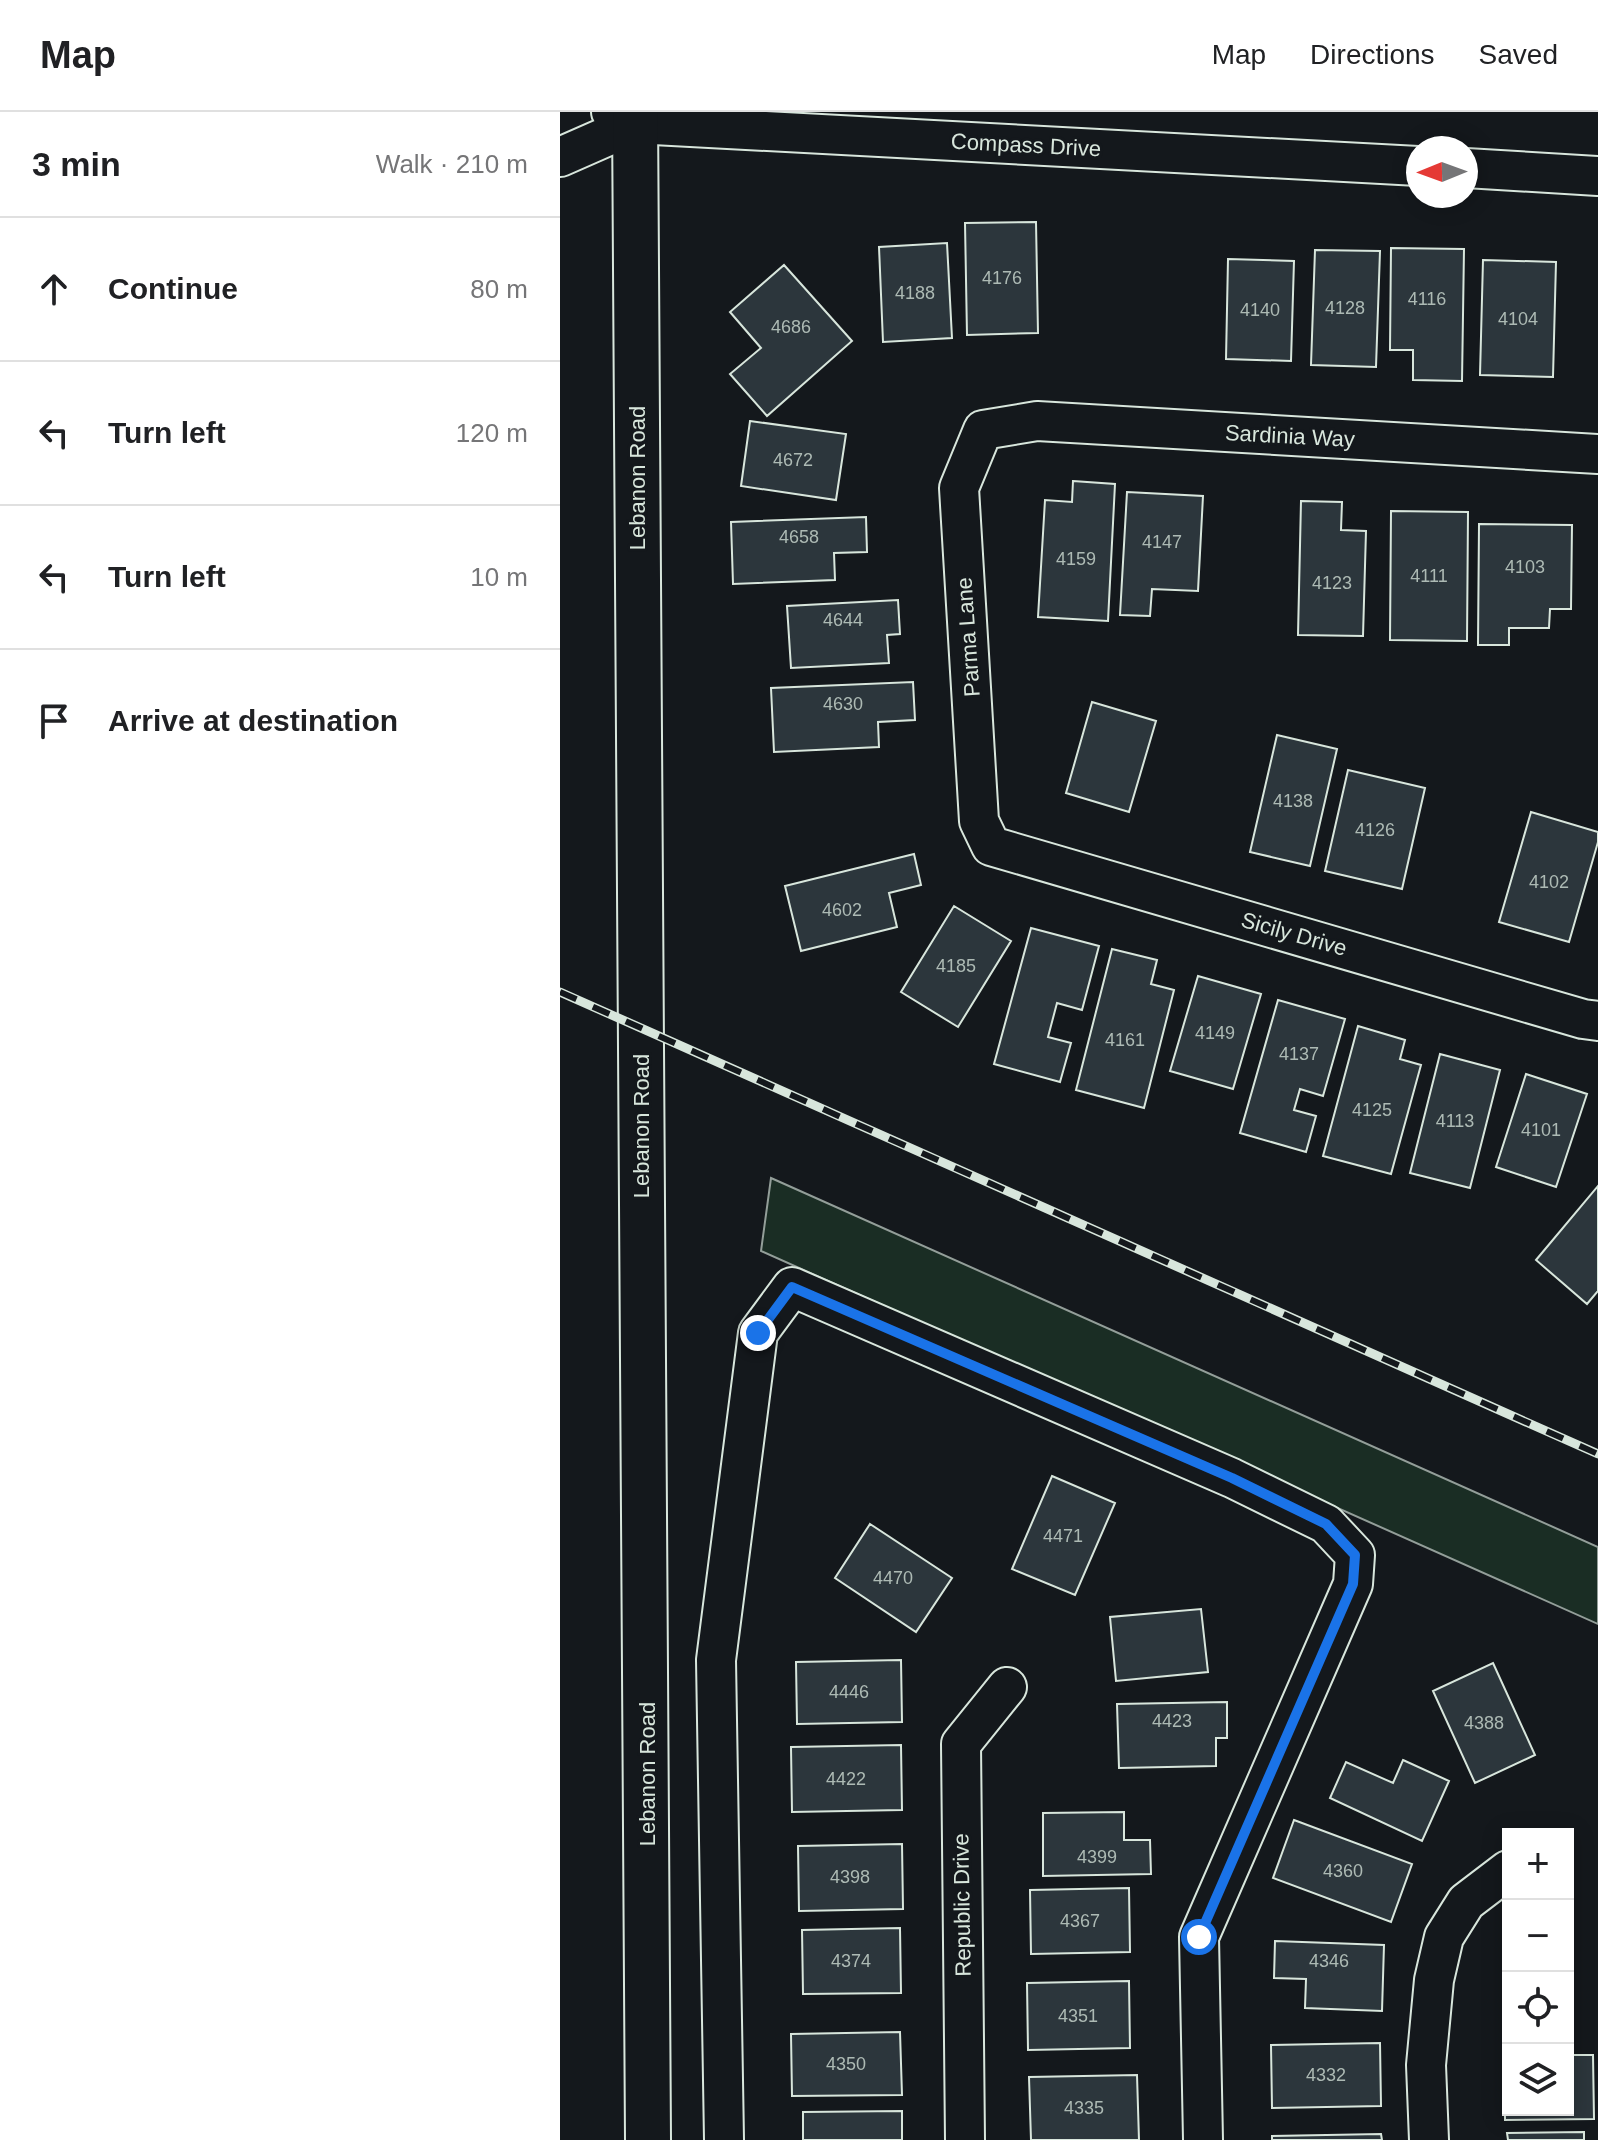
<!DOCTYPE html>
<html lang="en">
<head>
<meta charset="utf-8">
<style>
	:root { --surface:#fff; --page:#f2f2f2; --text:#202124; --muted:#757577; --line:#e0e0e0 }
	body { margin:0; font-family:Helvetica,sans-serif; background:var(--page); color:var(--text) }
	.controls { position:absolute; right:24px; bottom:24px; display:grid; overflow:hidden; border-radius:0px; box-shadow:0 4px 20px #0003 }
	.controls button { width:72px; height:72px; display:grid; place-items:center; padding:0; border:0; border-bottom:2px solid var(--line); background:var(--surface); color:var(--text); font:40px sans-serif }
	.compass { position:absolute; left:846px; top:24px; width:72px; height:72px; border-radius:50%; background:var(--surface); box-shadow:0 4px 20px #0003; rotate:269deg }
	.stop { position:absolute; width:24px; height:24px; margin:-18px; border:6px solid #1a73e8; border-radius:50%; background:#fff }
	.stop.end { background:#1a73e8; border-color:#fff; box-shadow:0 2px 8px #0008 }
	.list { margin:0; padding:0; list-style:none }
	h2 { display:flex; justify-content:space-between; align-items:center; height:104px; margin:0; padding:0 32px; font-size:34px }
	h2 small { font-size:26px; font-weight:400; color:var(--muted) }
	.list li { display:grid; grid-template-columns:52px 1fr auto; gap:24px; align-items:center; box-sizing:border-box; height:144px; padding:0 32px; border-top:2px solid var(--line) }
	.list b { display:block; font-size:30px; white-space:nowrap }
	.list em { font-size:26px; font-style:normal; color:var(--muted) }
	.icon { flex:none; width:44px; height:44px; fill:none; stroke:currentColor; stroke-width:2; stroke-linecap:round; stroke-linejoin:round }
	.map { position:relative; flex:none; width:1038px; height:2028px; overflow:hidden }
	header { display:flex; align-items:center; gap:48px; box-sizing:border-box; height:112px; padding:0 40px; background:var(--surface); border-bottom:2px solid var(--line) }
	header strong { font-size:38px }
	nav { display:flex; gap:44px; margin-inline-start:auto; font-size:28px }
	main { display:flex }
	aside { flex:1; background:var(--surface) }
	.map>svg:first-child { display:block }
	.green { fill:#1a2d24; stroke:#939e99; stroke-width:2 }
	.building { fill:#2c363c; stroke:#d8e6dc; stroke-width:2 }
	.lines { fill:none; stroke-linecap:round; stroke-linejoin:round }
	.minor-casing { stroke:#d8e6dc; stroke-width:42 }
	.major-casing { stroke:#d8e6dc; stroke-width:48 }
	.minor { stroke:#14181c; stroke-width:38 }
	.major { stroke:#14181c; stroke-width:44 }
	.rail-casing { stroke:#d8e6dc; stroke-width:9 }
	.rail { stroke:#14181c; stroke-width:6; stroke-dasharray:18; stroke-linecap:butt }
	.route { stroke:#1a73e8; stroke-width:10 }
	.labels { text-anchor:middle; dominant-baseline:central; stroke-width:6; stroke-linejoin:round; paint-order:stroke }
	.number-label { font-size:18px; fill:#adbab4 }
	.street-label { font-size:22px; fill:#d8e6dc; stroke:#14181c }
</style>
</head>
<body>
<header>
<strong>Map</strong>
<nav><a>Map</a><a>Directions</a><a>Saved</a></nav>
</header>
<main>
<aside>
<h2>3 min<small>Walk · 210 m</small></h2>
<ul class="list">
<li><svg class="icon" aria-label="ahead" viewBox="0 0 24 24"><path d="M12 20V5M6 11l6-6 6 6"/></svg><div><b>Continue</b></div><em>80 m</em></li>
<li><svg class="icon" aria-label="left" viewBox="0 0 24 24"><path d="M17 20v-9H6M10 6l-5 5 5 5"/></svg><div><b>Turn left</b></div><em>120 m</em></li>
<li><svg class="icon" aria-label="left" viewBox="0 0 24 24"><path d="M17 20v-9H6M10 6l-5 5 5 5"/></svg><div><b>Turn left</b></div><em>10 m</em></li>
<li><svg class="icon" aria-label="arrive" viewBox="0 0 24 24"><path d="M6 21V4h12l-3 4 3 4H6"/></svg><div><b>Arrive at destination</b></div></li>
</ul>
</aside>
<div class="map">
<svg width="1038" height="2028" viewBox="0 0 1038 2028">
	<rect width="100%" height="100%" fill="#14181c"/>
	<path class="green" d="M211 1066 1038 1435V1512L201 1139Z"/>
	<path class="building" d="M476 110 478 221 407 223 405 111Z
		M387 131 392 226 323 230 319 135Z
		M831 136 904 137 902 269 853 268V238H830Z
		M755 138 820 139 816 255 751 253Z
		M668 147 734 149 731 249 666 247Z
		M923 148 996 150 993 265 920 263Z
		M224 153 292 229 207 304 170 262 201 236 170 200Z
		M190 309 286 322 276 388 181 374Z
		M513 369 555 372 548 509 478 505 485 388 512 390Z
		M567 380 643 384 638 479 592 477 590 504 560 503Z
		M741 389 782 390 781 418 806 419 803 524 738 523Z
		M831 399 908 400 907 529 830 528Z
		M306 405 307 440 274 441 275 468 173 472 171 410Z
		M919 412 1012 413 1011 497H990L989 516H949V533H918Z
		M338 488 340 522 327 523 329 551 231 556 227 494Z
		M353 570 355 608 318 610 319 635 214 640 211 576Z
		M532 590 596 609 569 700 506 681Z
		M717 623 777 637 750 754 690 740Z
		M788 658 865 676 842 777 765 759Z
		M971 700 1038 720V730L1009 830 939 810Z
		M354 742 361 773 329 781 337 815 241 839 225 774Z
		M394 794 451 829 398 915 341 880Z
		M471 816 539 834 522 898 497 891 488 925 511 931 500 970 434 952Z
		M552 837 597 848 591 872 614 878 584 996 516 978Z
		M638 864 701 882 673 977 610 959Z
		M718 888 785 907 763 984 740 977 734 998 756 1004 746 1040 680 1021Z
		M798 914 845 928 840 947 861 953 831 1062 763 1044Z
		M880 942 940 958 910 1076 850 1061Z
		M966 962 1027 982 996 1075 936 1055Z
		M1038 1074V1179L1027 1192 976 1148Z
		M492 1364 555 1391 515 1483 452 1457Z
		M310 1412 392 1466 356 1520 275 1466Z
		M641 1497 648 1560 556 1569 550 1505Z
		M341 1548 342 1610 237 1612 236 1550Z
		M933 1551 975 1643 915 1671 873 1579Z
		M667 1590V1626H656V1654L559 1656 557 1592Z
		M341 1633 342 1698 232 1700 231 1635Z
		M843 1648 889 1669 862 1729 770 1686 786 1650 833 1671Z
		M564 1700V1728H590L591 1762 483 1764V1701Z
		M734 1708 852 1752 831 1810 713 1766Z
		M342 1732 343 1797 239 1799 238 1734Z
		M569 1776 570 1840 471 1842 470 1778Z
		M340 1816 341 1881 243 1882 242 1818Z
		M715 1829 824 1833 822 1899 745 1896 746 1867 714 1866Z
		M569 1869 570 1936 468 1938 467 1871Z
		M340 1920 342 1983 232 1984 231 1922Z
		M820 1931 821 1994 712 1996 711 1933Z
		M1008 1943H1033L1034 2007 945 2008 944 1944H948V1998H1008Z
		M577 1963 579 2028H471L469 1965Z
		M342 1999V2028H243V2000Z
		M1024 2020V2028H948L947 2021Z
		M821 2022 822 2028H712V2024Z"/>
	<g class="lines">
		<defs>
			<path id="minor" d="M51 0 75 12 858 54
				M0 45 75 12
				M906 56 1038 64
				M1038 342 477 309 423 318 399 376 419 709 431 734 1023 907 1038 909
				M164 2028 156 1548 198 1221 232 1175 672 1366 766 1412 795 1443 793 1472 639 1825 643 2028
				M405 2028 401 1632 447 1575
				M869 2028 866 1953 874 1868 884 1825 906 1790 948 1758"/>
			<path id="major" d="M75 0 88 2028"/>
		</defs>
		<use href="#minor" class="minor-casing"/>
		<use href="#major" class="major-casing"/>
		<use href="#minor" class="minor"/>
		<use href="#major" class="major"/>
		<defs>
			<path id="rail" d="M0 880 1038 1342"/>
		</defs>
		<use href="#rail" class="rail-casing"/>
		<use href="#rail" class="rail"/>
	</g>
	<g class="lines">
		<path class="route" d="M198 1221 232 1175 672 1366 766 1412 795 1443 793 1472 639 1825"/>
	</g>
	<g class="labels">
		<g class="number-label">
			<text x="442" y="166">4176</text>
			<text x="355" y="181">4188</text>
			<text x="867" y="187">4116</text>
			<text x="785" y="196">4128</text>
			<text x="700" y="198">4140</text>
			<text x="958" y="207">4104</text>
			<text x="231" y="215">4686</text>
			<text x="233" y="348">4672</text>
			<text x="239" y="425">4658</text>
			<text x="602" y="430">4147</text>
			<text x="516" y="447">4159</text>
			<text x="965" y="455">4103</text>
			<text x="869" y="464">4111</text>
			<text x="772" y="471">4123</text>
			<text x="283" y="508">4644</text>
			<text x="283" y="592">4630</text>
			<text x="733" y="689">4138</text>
			<text x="815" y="718">4126</text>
			<text x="989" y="770">4102</text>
			<text x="282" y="798">4602</text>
			<text x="396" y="854">4185</text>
			<text x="655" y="921">4149</text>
			<text x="565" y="928">4161</text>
			<text x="739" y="942">4137</text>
			<text x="812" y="998">4125</text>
			<text x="895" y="1009">4113</text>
			<text x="981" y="1018">4101</text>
			<text x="503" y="1424">4471</text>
			<text x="333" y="1466">4470</text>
			<text x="289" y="1580">4446</text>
			<text x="612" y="1609">4423</text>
			<text x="924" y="1611">4388</text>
			<text x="286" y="1667">4422</text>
			<text x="537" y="1745">4399</text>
			<text x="783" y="1759">4360</text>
			<text x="290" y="1765">4398</text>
			<text x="520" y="1809">4367</text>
			<text x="291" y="1849">4374</text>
			<text x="769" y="1849">4346</text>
			<text x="518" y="1904">4351</text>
			<text x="286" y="1952">4350</text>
			<text x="766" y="1963">4332</text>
			<text x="524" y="1996">4335</text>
		</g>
		<g class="street-label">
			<text transform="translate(466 33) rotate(3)">Compass Drive</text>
			<text transform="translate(730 324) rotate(3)">Sardinia Way</text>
			<text transform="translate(77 366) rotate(-90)">Lebanon Road</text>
			<text transform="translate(408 525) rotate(-94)">Parma Lane</text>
			<text transform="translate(734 822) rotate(16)">Sicily Drive</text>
			<text transform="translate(81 1014) rotate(-90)">Lebanon Road</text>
			<text transform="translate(87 1662) rotate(-90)">Lebanon Road</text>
			<text transform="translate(402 1793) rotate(-91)">Republic Drive</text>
		</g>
	</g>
</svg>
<div class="controls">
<button>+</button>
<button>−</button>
<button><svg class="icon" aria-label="locate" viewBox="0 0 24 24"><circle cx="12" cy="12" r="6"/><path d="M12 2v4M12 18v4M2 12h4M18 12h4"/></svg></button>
<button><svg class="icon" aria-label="layers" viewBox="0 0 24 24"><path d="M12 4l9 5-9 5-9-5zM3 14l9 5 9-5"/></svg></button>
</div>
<svg class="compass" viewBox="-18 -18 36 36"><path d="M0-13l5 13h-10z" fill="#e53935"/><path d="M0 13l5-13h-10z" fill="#757577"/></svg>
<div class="stop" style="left:639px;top:1825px"></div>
<div class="stop end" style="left:198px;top:1221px"></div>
</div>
</main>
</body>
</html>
